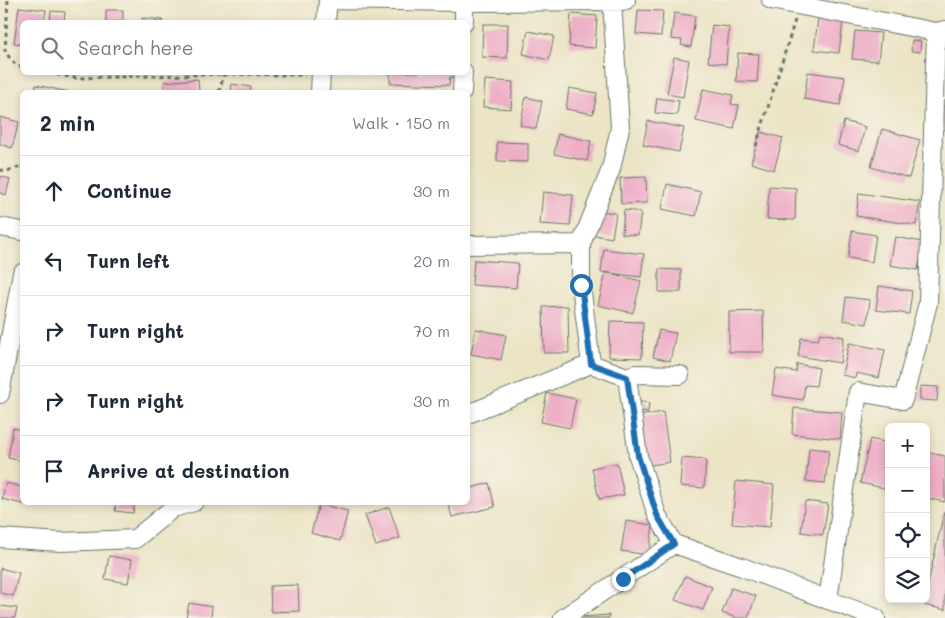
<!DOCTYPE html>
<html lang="en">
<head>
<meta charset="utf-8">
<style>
	:root { --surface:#fff; --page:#f6f6f7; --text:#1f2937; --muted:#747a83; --line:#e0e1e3 }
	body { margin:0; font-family:Mali,sans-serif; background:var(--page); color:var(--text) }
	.controls { position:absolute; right:15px; bottom:15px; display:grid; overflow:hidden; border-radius:8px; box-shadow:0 2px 8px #0003 }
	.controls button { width:45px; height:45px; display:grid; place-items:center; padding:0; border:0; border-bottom:1px solid var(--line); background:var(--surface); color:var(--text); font:25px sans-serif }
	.stop { position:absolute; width:15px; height:15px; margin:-11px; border:4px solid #1f6fb2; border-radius:50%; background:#fff }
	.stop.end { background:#1f6fb2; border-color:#fff; box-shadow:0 1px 5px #0008 }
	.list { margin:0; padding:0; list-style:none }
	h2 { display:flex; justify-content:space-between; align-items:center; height:65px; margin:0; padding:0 20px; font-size:21px }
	h2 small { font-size:16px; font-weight:400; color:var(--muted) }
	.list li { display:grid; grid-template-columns:32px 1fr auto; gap:15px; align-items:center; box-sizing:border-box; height:70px; padding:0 20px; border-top:1px solid var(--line) }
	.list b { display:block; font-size:19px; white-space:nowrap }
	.list em { font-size:16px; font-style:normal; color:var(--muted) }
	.icon { flex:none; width:28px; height:28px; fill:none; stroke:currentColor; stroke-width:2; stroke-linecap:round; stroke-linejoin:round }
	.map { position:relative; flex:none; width:945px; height:618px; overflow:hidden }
	.search { position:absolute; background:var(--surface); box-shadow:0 2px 8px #0003; left:20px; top:20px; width:450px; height:55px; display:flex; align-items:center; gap:12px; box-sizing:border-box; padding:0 18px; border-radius:8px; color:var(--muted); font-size:19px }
	.panel { position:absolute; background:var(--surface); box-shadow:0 2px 8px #0003; left:20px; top:90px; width:450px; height:415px; border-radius:8px }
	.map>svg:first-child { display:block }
	.building { fill:#eeaec6 }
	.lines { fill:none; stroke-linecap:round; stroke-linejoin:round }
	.street-casing { stroke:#667767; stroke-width:20 }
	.path { stroke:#667767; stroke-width:3; stroke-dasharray:4 4; stroke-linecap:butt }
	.street { stroke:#fff; stroke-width:18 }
	.route { stroke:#1f6fb2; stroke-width:6 }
</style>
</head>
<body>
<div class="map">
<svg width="945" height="618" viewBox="0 0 945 618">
	<rect width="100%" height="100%" fill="#f7f3e8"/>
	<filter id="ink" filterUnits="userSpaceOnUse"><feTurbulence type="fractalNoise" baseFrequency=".02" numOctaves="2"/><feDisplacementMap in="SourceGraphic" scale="10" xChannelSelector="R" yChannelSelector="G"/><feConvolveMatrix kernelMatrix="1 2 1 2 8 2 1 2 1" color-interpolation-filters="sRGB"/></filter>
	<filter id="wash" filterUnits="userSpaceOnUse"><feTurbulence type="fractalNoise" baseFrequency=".0096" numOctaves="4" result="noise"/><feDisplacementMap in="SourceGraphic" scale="20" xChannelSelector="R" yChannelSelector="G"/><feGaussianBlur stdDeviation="1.12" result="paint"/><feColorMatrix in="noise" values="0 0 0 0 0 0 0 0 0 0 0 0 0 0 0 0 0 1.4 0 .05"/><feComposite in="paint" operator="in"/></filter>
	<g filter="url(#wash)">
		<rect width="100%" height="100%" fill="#ebe4c5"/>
		<g id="blocks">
			<path class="building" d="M19 7 46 10 44 22H22V44L14 43Z
				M106 10H123V22H106Z
				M638 10 663 11 661 36 636 34Z
				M51 11 65 12 64 22H50Z
				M674 13 695 16 691 47 681 45 682 40 671 39Z
				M571 14 597 16 595 48 569 46Z
				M142 18 163 20 162 22H142Z
				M818 18 843 21 839 53 814 50Z
				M483 24H508L507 58 482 57Z
				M712 25 729 27 726 64 708 62Z
				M528 31 554 36 549 60 523 54Z
				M855 31 881 33 878 61 852 59Z
				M912 40 921 41 920 52 911 51Z
				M738 53 759 54 757 82 736 81Z
				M674 57 689 60 683 97 667 94Z
				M390 72H455V77H450L449 85 390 83Z
				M808 72 845 77 840 105 804 99Z
				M198 79 199 92H165L164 82Z
				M485 80 513 82 511 109 483 107Z
				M232 84 251 87 250 92H231Z
				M36 85 69 92H35Z
				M569 88 597 93 593 114 566 109Z
				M703 89 733 95 731 104 739 105 734 129 696 121Z
				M526 97 542 101 536 129 520 125Z
				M657 98 679 101 677 115 655 113Z
				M939 105 945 106V130L934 127Z
				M0 117 19 122 12 148 0 144Z
				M648 121 684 128 679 152 643 145Z
				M844 121 865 127 859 151 838 145Z
				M882 129 920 140 909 178 871 167Z
				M760 132 783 138 774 170 751 163Z
				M558 134 591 141 587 161 554 154Z
				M497 142 528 143V162L497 161Z
				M0 176 10 179 6 195 0 193Z
				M646 177 647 203 621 204 620 178Z
				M667 184 701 192 696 216 662 209Z
				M769 186 796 188 795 220 767 219Z
				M543 192 573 195 570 226 540 224Z
				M859 193 920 202 916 225 856 216Z
				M624 210 641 212 638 235 622 234Z
				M597 211 616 213 612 238 594 235Z
				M852 231 876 235 872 262 848 258Z
				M895 237 923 242 918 270 890 265Z
				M604 249 644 254 641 277 601 272Z
				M474 260 518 263 516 288 472 285Z
				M659 269 681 270V292H659Z
				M606 272 641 281 633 313 598 305Z
				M879 286 912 291 909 314 876 310Z
				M846 297 870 300 867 324 843 320Z
				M568 306 569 353H544L543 307Z
				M763 311 764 352H729V312Z
				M610 321 643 322 642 358 609 357Z
				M476 329 506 335 501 360 471 354Z
				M659 330 676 333 670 361 653 357Z
				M820 333 844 337 840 363 798 356 801 338 818 340Z
				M849 343 885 350 879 378 856 373 855 378 842 375Z
				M797 364 819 368 816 386 805 385 803 400 772 395 776 369 796 372Z
				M920 386 938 387 937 401 920 400Z
				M547 393 576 399 570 428 541 422Z
				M635 401 649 403 648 412 634 410Z
				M794 408 842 412 840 439 792 434Z
				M663 412 670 462 645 466 639 416Z
				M13 428 22 430V461L8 458Z
				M870 439 889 443V489L860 483Z
				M809 448 829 450 825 483 806 481Z
				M926 452 945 456V502L926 498Z
				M682 458 706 460 704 488 680 486Z
				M617 463 624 495 599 499 592 468Z
				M736 481 774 485 770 527 732 524Z
				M6 483 22 487V502H28L27 505 2 499Z
				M489 483 495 507 452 517 448 502H468V489Z
				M805 501 828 504 823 535 801 532Z
				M116 502H135L133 513 115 511Z
				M319 504 348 511 340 541 311 533Z
				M389 507 400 538 376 546 365 515Z
				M944 512H945V610L924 605 925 599H926V593Z
				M626 521 653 525 649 555 621 551Z
				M109 556 132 560 128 583 105 579Z
				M0 568 19 573 13 596 0 593Z
				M685 576 712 587 703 610 675 600Z
				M298 585 299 611 271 612 270 586Z
				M731 588 756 596 748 618H737L722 613Z
				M189 603 212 607 211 618H186Z
				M0 606 17 608 15 618H0Z
				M609 615V618H580V617Z"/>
		</g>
	</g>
	<g filter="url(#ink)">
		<use href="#blocks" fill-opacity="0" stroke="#667767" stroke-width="1"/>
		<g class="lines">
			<defs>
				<path id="street" d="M771 0 936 32 945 30
					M612 1 620 128 611 169 581 244V285L591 364 627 377 638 456 657 515 674 544
					M326 22 328 0 464 2 623 1 626 0
					M464 22V2
					M320 92 321 72
					M462 92 463 72
					M0 227 22 231
					M468 245 581 244
					M627 377 635 374 680 375
					M0 394 22 273
					M468 414 591 364
					M0 538 61 542 135 539 173 508 194 502
					M828 600 858 392 903 400 928 303 936 32
					M563 618 674 544 742 567 876 618"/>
			</defs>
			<use href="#street" class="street-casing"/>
			<path class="path" d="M8 0 5 52 14 63 22 68
				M41 72 76 78 224 74 305 75
				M219 92 224 74
				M756 146 795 20
				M0 170 7 171 22 166"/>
			<use href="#street" class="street"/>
		</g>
	</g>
	<g class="lines" filter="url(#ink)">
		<path class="route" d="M581 285 591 364 627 377 638 456 657 515 674 544 623 579"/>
	</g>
</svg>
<div class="controls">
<button>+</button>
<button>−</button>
<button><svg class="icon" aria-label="locate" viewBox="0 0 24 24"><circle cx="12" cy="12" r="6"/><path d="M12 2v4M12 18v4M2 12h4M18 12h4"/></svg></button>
<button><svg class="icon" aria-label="layers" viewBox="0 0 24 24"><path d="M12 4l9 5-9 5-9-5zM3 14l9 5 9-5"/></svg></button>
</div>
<div class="stop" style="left:581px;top:285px"></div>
<div class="stop end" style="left:623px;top:579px"></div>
<div class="search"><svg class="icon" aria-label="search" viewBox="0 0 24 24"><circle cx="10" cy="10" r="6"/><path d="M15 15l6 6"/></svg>Search here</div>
<section class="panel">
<h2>2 min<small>Walk · 150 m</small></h2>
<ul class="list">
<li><svg class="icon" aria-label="ahead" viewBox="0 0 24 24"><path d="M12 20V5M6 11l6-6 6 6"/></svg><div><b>Continue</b></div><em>30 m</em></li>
<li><svg class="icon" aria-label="left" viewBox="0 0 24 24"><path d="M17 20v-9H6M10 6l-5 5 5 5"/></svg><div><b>Turn left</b></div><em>20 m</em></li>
<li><svg class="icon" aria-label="right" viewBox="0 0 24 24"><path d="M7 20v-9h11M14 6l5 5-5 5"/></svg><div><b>Turn right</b></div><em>70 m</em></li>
<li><svg class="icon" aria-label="right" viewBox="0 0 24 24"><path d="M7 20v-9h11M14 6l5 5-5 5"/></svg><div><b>Turn right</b></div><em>30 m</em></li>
<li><svg class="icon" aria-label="arrive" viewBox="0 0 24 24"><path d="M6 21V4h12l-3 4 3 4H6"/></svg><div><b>Arrive at destination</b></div></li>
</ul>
</section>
</div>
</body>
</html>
